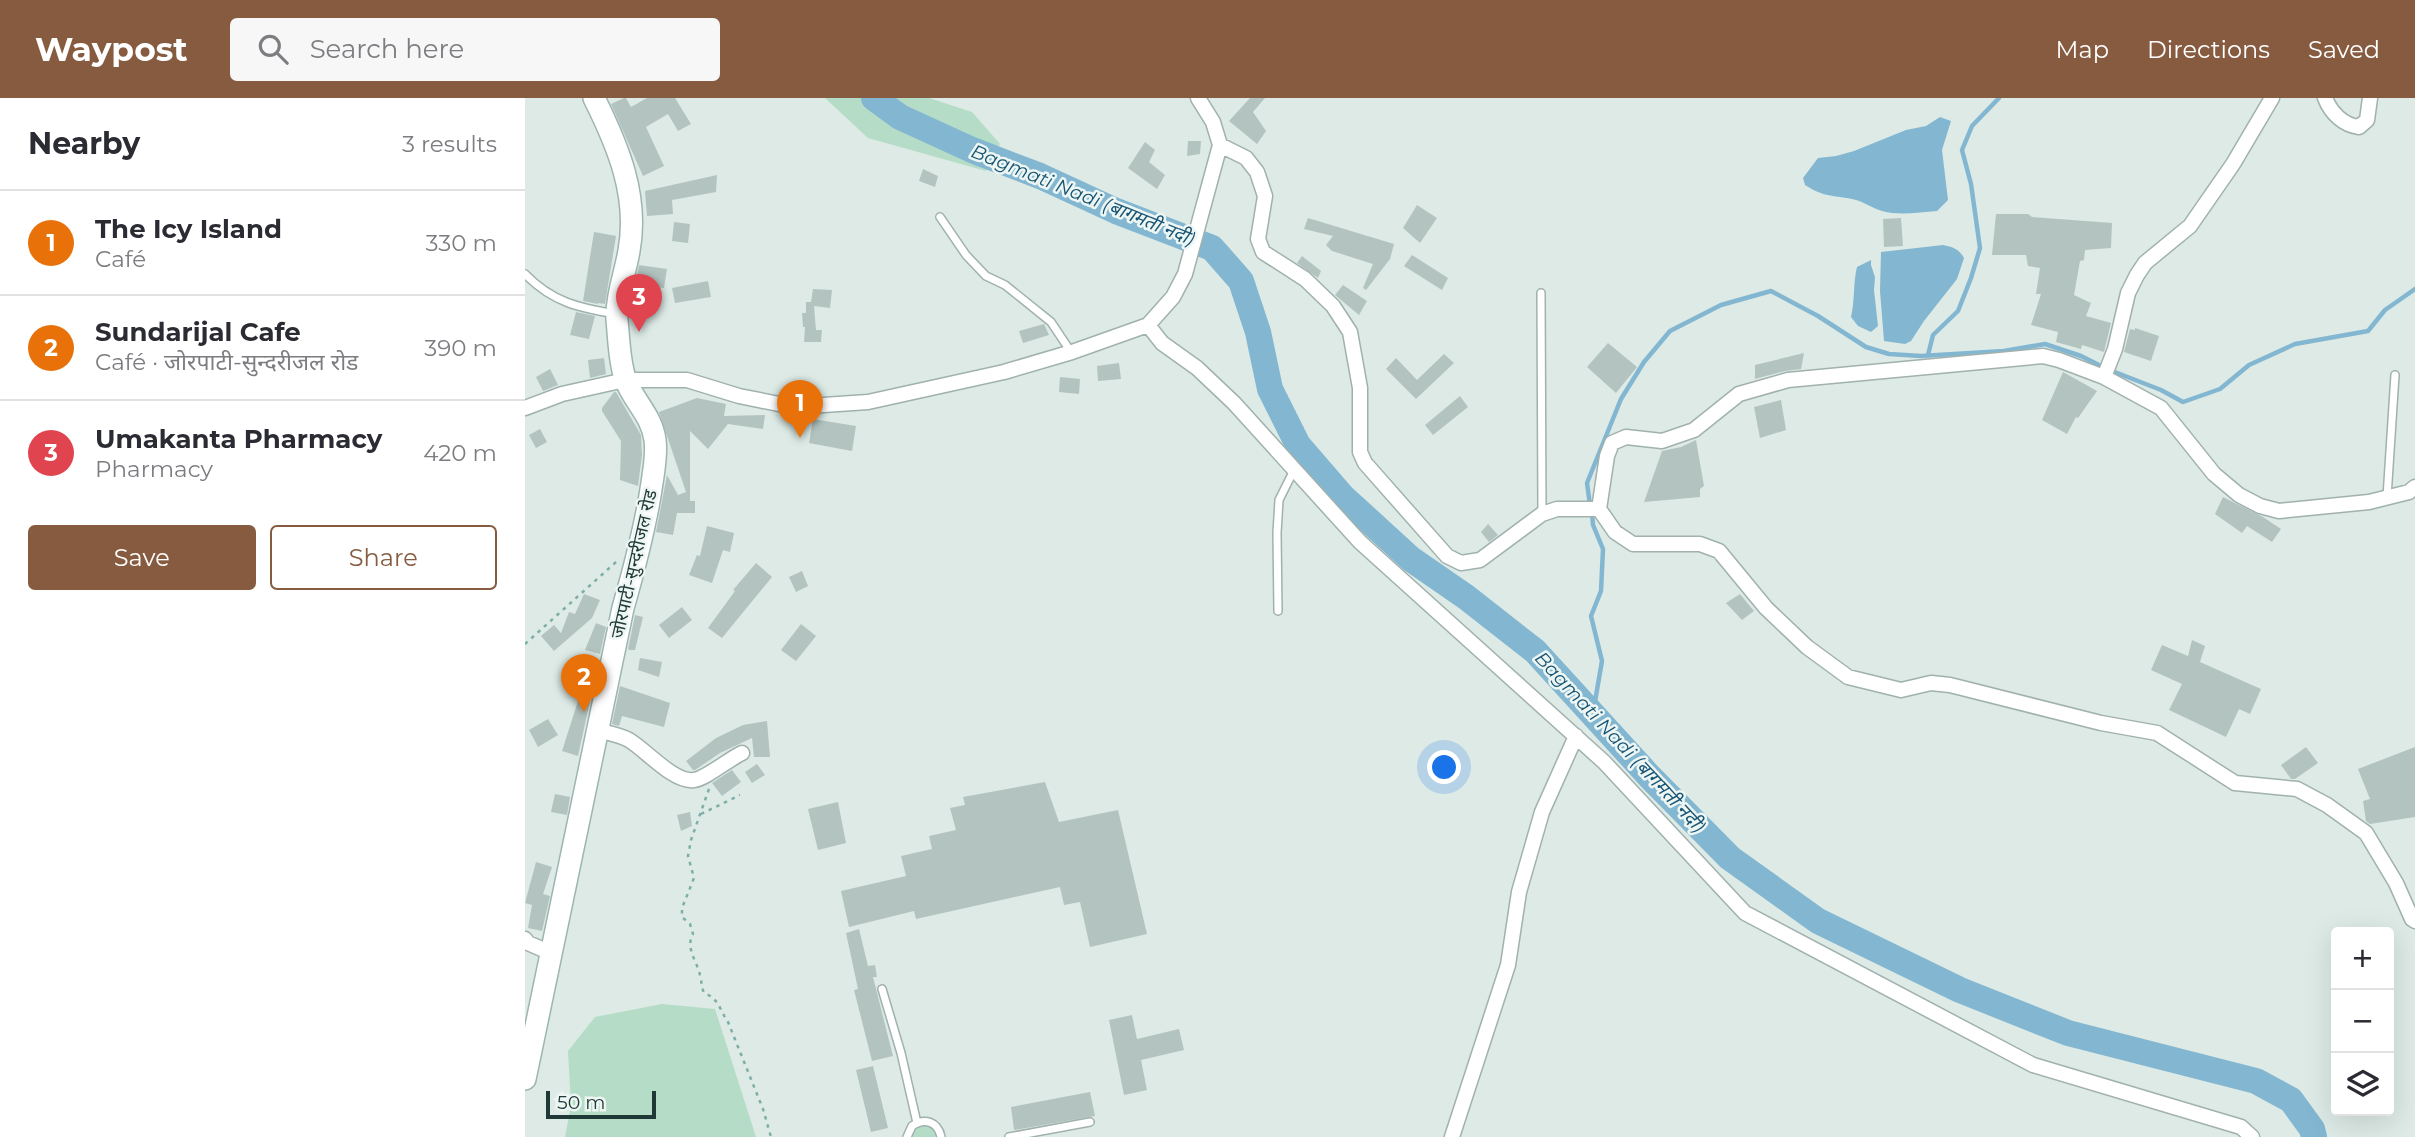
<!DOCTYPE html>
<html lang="en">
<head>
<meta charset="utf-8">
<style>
	:root { --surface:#fff; --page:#f7f7f7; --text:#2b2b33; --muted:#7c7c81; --line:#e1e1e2; --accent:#865b40 }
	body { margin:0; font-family:Montserrat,"Noto Sans Devanagari",sans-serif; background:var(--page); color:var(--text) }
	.controls { position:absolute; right:21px; bottom:21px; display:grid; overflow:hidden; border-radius:7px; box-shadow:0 7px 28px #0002 }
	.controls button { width:63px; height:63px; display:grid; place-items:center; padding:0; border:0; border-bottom:2px solid var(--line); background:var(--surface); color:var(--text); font:35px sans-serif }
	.scale { position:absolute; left:21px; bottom:18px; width:110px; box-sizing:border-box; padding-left:7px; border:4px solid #1f3937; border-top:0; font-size:19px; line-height:24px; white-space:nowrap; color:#1f3937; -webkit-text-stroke:5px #edf6f3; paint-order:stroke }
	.you { position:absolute; left:920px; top:670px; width:24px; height:24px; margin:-18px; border:5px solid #fff; border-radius:50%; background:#1a73e8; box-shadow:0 0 0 10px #1a73e833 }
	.badge { display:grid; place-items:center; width:46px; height:46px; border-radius:50%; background:var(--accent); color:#fff; font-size:23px; font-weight:700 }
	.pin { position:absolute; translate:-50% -58px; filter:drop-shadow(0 2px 4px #0008) }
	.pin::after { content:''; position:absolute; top:37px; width:24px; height:21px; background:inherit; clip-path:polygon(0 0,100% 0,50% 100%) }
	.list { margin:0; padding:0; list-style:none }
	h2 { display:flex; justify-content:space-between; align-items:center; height:91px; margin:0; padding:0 28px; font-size:30px }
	h2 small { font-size:23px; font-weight:400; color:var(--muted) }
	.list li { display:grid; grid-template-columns:46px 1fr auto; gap:21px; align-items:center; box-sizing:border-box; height:105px; padding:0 28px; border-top:2px solid var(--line) }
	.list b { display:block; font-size:26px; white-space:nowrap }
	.list p { margin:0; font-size:23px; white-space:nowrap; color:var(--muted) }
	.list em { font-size:23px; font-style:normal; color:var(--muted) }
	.actions { display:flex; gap:14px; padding:21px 28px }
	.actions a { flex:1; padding:16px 0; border:2px solid var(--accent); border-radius:7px; text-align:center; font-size:24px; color:var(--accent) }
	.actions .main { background:var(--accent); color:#fff }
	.icon { flex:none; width:38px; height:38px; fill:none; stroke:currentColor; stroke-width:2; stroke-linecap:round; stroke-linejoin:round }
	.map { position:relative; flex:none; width:1890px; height:1039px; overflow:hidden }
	header { display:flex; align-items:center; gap:42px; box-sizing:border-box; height:98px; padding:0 35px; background:var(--accent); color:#fff }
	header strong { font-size:33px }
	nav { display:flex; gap:38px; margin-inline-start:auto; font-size:24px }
	.search { width:490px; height:63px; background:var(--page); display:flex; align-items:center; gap:18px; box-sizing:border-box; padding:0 24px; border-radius:7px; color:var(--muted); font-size:26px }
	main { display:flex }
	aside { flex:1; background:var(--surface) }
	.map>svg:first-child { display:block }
	.green { fill:#b5dcc6 }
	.water { fill:#83b7d1 }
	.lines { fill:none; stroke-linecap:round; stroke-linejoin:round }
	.stream { stroke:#83b7d1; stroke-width:4.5 }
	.river { stroke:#83b7d1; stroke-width:26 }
	.building { fill:#b3c4c0 }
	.service-casing { stroke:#a0b1ae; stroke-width:10 }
	.minor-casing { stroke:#a0b1ae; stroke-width:17 }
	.secondary-casing { stroke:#9cb5b1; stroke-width:24 }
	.path { stroke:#7daea7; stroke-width:2.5; stroke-dasharray:3.5 5; stroke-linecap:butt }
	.service { stroke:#fff; stroke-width:7 }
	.minor { stroke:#fff; stroke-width:14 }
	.secondary { stroke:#fff; stroke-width:21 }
	.labels { text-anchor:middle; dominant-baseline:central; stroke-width:5; stroke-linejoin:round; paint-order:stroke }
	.street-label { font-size:18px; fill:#1f3937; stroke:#edf6f3 }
	.water-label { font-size:19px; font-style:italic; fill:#185575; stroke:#edf6f3 }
</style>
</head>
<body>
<header>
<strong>Waypost</strong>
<div class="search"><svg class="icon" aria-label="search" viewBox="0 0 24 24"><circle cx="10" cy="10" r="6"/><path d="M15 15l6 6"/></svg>Search here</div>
<nav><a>Map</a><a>Directions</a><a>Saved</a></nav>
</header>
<main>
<aside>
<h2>Nearby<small>3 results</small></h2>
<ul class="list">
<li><span class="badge" style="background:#e8710a">1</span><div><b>The Icy Island</b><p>Café</p></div><em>330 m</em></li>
<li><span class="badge" style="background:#e8710a">2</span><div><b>Sundarijal Cafe</b><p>Café · जोरपाटी-सुन्दरीजल रोड</p></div><em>390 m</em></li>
<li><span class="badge" style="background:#e0444e">3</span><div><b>Umakanta Pharmacy</b><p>Pharmacy</p></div><em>420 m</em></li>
</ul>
<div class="actions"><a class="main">Save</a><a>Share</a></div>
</aside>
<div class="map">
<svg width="1890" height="1039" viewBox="0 0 1890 1039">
	<rect width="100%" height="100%" fill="#ddeae6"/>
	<path class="green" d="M300 0H404L447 14 475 46 461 73 343 40Z
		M137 906 190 911 231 1039H40L46 1007 43 953 70 919Z
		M398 1027 406 1029 412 1039H386L390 1031Z"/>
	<path class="water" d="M1415 19 1426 23 1417 52 1423 102 1412 113C1394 114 1375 118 1357 113 1347 110 1338 103 1327 101 1306 97 1299 99 1280 87L1278 80 1293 60 1311 58 1329 53 1381 32 1401 28Z
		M1418 147C1428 149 1434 151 1439 160L1432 181 1399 223 1386 243 1380 246 1359 243 1355 193 1356 154Z
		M1346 162V167L1350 179 1349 192 1353 228 1346 234 1333 228 1326 219C1330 202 1328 185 1332 169Z"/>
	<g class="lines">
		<path class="stream" d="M1403 257 1408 237 1433 213 1446 180 1455 150 1446 86 1437 52 1447 28 1474 0
			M1065 407 1062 385 1096 301 1119 264 1145 233 1196 207 1246 193 1293 218 1341 249 1364 256 1396 258 1479 253 1520 246 1556 258 1582 271 1636 292 1658 304 1695 291 1724 267 1770 246 1843 233 1860 212 1890 191
			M1067 415 1068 427 1078 451 1076 493 1066 518 1077 563 1068 615"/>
		<path class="river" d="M349 0 375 19 447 52 515 78 591 113 687 150 716 183 733 234 745 291 773 347 817 398 886 461 941 499 1010 553 1125 679 1205 760 1293 823 1435 892 1543 935 1731 983 1766 1002 1787 1031 1789 1039"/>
	</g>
	<path class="building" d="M99 0H101L106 9 122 0H150L166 26 153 33 143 16 121 29 139 68 118 78 86 6Z
		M725 0H740L728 14 741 33 732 46 704 23Z
		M663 43H676L675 56 662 58Z
		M620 44 630 52 624 64 640 77 632 91 603 70Z
		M398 71 413 78 410 89 394 83Z
		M192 77 191 94 147 102 148 116 122 118 120 93Z
		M892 107 912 120 895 145 878 130Z
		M1471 116H1503L1507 119 1587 125 1586 150 1560 152 1559 162 1555 163 1549 197 1566 205 1561 218 1586 225 1579 254 1557 247 1556 251 1531 244 1533 234 1506 227 1516 196H1511L1515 170 1503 168 1501 157H1467Z
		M783 120 869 146 865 161 841 192 838 190 848 166 807 153 801 147 808 138 779 131Z
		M1376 120 1378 148 1359 149 1358 121Z
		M149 124 165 126 163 145 147 143Z
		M69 134 91 138 80 206 73 205V206L58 203Z
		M887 157 923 180 917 192 879 168Z
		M777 158 796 173 793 180 772 165Z
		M114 167 142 171 139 190 125 188 121 213 105 214Z
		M183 183 186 199 150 205 147 190Z
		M818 187 842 203 834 217 810 197Z
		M288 191 307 192 305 210 289 208 291 232H297L296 244H279L280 229H278L277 215H281V204H286Z
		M51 214 70 218 64 241 45 237Z
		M519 226 524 237 498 245 494 233Z
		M1610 230 1634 238 1626 263 1599 254 1605 231 1610 232Z
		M1083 245 1112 269 1091 295 1062 269Z
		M1279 255 1276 271 1260 273 1230 281V267Z
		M919 256 929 265 891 301 861 271 871 260 892 282Z
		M79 260 81 276 65 280 63 262Z
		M594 265 596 281 573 283 572 268Z
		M25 271 33 287 18 293 11 279Z
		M1538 274 1572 293 1553 320 1551 319 1542 336 1517 322Z
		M535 279 555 281 554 296 534 294Z
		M89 294H91L116 337 117 357 113 388 95 382 96 343 77 313V310Z
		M935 298 943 309 908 337 900 327Z
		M172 300 201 306 199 318 240 317 238 331 203 326 183 351 165 333V403H170V415H152L148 437 131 434 142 377 153 397 161 394 134 314Z
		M1256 302 1261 332 1235 340 1229 309Z
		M288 321 331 328 327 353 284 345Z
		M15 331 22 344 11 350 4 337Z
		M1171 342 1179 388 1175 391V399L1119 404 1137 353 1156 349Z
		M1698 399 1738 419 1756 431 1747 444 1722 428 1717 435 1690 416Z
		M963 426 973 437 964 444 956 434Z
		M182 428 209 435 205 454 198 452 187 485 164 477 172 457 175 458Z
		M231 465 247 479 197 540 183 530 210 493 208 492Z
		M277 473 283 488 271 494 264 479Z
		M59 496 75 502 67 520 29 553 16 538 29 527 36 535 44 514 50 516Z
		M1215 496 1229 513 1217 522 1201 505Z
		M157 509 167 522 144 540 134 527Z
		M110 517 118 519 110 552H105L103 551Z
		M71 525 81 529 75 556 60 552Z
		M276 526 291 538 271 563 256 552Z
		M1667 542 1680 548 1675 564 1736 591 1725 616 1714 611 1701 639 1644 612 1657 586 1626 572 1637 547 1663 558Z
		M115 560 137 564 134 579 113 572Z
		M49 572 62 576 56 594 43 590Z
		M95 588 145 605 139 629 97 618 94 628 87 626Z
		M54 600 65 603 53 658 37 653Z
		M23 621 33 637 13 649 4 632Z
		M242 623 245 659H229L227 640 195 655 170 672H168L161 663 191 640 218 627Z
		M1781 649 1793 665 1770 681H1766L1756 667Z
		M1890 649V719L1845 726 1841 723 1838 703 1845 701 1833 671Z
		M232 666 240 677 227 685 220 674Z
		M207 672 216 684 197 698 187 685Z
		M520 684 534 724 593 712 622 836 565 849 555 804 539 807 535 789 391 821 389 813 324 829 316 793 381 778 376 758 407 751 404 738 431 732 425 710 440 707 438 699Z
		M30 696 45 699 42 717 26 714Z
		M313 704 321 745 293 752 283 711Z
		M165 714 167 728 156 733 152 717Z
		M11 764 27 769 18 796 25 798 17 833 3 830 7 807 0 805Z
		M334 831 343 868 350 867 352 879H348L368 958 347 963 329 892 333 891 321 835Z
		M607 917 612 941 654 931 659 952 616 962 622 992 599 997 584 922Z
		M348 968 363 1030 346 1034 331 972Z
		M565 994 570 1018 489 1032 486 1009Z"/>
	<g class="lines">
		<defs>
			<path id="service" d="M415 119 441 157 461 178 480 187 526 224 546 254
				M0 176C27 204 54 210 91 216
				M1016 195 1017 415
				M1862 399 1870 277
				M753 513 752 435 754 402 769 372
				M357 891 376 955 392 1025
				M382 1039 387 1028C400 1019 413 1024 416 1039
				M484 1039 565 1024"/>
			<path id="minor" d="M1800 0C1806 15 1818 27 1834 29L1842 22 1845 0
				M695 47 721 60 732 74 740 98 733 141 738 154 780 181 808 208 825 234 835 290V354L840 365 922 458 936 465 955 462 1017 416 1032 411H1074
				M623 227 637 245 672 270 709 305 835 444 1079 664 1220 815 1508 967 1716 1029 1727 1039
				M1579 279 1590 251 1603 195 1612 177 1620 165 1665 128 1708 66 1747 0
				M0 310 37 296 100 282H162L214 298 269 309 343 304 479 274 547 254 623 227 648 199 660 176 695 47 688 24 673 0
				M1890 389 1884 394 1844 404 1754 413 1735 408 1714 397 1689 376 1636 310 1579 279 1534 262 1518 258 1263 282 1214 296 1169 332 1137 343 1101 339 1087 345 1082 358 1074 411 1090 434 1108 446H1175L1194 453 1241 510 1282 549 1323 579 1376 592 1406 585 1425 587 1576 625 1632 635 1710 685 1772 691 1802 707 1841 735 1871 785 1887 821 1890 823
				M72 632C82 635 95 637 104 642 121 652 149 685 169 682 180 681 204 661 217 655
				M0 841 3 845 26 855
				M927 1039 983 867 994 794 1017 714 1051 638"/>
			<path id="secondary" d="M0 981 98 510C110 468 121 427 127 385 129 371 132 356 130 342 127 317 107 302 100 280 94 262 94 241 92 222 91 199 100 176 104 153 114 98 93 48 69 0"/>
		</defs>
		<use href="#service" class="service-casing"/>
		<use href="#minor" class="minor-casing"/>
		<use href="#secondary" class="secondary-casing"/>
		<path class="path" d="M0 546 91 464
			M184 691 166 742 163 758 169 780 157 810V819L165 826 168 836C160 850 172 863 175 877 177 884 176 888 179 895 194 900 195 913 203 924L238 1011 246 1039
			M176 716 215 697"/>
		<use href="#service" class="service"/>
		<use href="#minor" class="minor"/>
		<use href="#secondary" class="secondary"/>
	</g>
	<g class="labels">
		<g class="street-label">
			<text transform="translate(109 466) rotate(-77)">जोरपाटी-सुन्दरीजल रोड</text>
		</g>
		<g class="water-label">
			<text transform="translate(558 97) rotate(22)">Bagmati Nadi (बागमती नदी)</text>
			<text transform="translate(1095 644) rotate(47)">Bagmati Nadi (बागमती नदी)</text>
		</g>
	</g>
</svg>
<div class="controls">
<button>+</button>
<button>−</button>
<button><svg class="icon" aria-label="layers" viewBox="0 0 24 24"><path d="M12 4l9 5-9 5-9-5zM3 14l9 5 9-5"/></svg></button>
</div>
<div class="scale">50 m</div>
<div class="you"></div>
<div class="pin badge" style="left:275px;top:340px;background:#e8710a">1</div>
<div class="pin badge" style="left:59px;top:614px;background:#e8710a">2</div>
<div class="pin badge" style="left:114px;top:234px;background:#e0444e">3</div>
</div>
</main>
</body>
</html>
